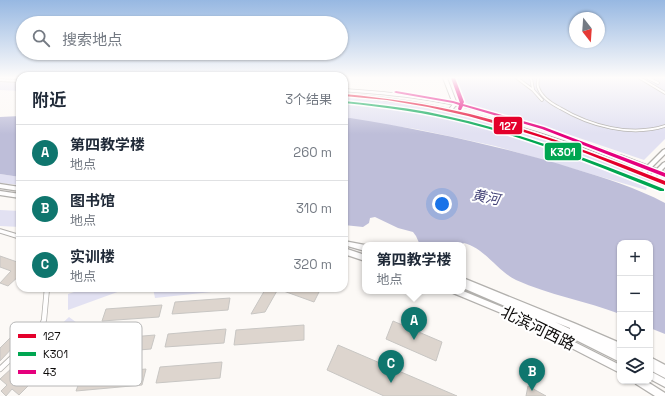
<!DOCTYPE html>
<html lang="zh">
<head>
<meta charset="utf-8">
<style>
	:root { --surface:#fff; --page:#f6f6f7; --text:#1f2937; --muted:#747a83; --line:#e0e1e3; --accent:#0f766e }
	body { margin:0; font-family:"Space Grotesk","Noto Sans SC",sans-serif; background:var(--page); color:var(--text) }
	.controls { position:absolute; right:12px; bottom:12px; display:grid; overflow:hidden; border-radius:8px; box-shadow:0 1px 3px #0004 }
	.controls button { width:36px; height:36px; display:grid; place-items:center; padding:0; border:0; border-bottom:1px solid var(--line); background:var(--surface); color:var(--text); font:20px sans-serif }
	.compass { position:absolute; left:569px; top:12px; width:36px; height:36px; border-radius:50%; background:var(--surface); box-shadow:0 1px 3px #0004; rotate:163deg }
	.you { position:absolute; left:442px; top:204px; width:14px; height:14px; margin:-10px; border:3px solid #fff; border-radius:50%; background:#1a73e8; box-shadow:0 0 0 6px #1a73e833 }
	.badge { display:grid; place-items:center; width:26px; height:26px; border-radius:50%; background:var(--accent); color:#fff; font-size:13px; font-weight:700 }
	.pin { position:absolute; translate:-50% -33px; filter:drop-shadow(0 1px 2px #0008) }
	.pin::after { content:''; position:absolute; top:21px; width:14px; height:12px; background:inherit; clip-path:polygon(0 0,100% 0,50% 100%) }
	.popup { position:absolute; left:362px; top:242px; width:104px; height:52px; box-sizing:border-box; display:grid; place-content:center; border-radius:8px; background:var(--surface); filter:drop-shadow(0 1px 3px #0005); font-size:13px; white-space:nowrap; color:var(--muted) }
	.popup b { font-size:15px; color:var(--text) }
	.popup::after { content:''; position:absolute; left:50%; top:100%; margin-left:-8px; border:8px solid transparent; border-top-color:var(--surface) }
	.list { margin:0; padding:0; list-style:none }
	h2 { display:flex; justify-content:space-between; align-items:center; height:52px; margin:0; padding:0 16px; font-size:17px }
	h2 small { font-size:13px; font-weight:400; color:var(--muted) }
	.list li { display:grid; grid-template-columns:26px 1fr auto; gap:12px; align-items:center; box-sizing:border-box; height:56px; padding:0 16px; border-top:1px solid var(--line) }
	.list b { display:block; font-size:15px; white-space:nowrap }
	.list p { margin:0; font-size:13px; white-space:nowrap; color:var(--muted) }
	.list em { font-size:13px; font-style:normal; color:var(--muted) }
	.icon { flex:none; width:22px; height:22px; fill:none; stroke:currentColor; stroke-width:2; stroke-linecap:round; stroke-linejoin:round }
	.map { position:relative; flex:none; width:665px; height:396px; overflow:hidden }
	.search { position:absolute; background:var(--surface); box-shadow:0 1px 3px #0004; left:16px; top:16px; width:332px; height:44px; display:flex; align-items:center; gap:10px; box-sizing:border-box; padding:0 14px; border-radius:22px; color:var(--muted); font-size:15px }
	.panel { position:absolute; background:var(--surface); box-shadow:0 1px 3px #0004; left:16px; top:72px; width:332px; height:220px; border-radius:12px }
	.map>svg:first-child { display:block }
	.green { fill:#e2e1f2 }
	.water { fill:#bebed9 }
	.building { fill:#ddd5ce; stroke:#c8c6c3 }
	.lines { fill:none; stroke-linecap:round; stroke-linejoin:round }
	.pedestrian-casing { stroke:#b2b0ad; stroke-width:3.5 }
	.minor-far2-casing { stroke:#b2b0ad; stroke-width:4 }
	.minor-far1-casing { stroke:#b2b0ad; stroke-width:5.5 }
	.minor-casing { stroke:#b2b0ad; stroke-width:6 }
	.secondary-casing { stroke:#b2b0ad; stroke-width:2 }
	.primary-casing { stroke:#b2b0ad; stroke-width:2.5 }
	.trunk-casing { stroke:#b2b0ad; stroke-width:2 }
	.pedestrian { stroke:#fffefe; stroke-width:2 }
	.minor-far2 { stroke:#fffefe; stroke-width:2.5 }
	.minor-far1 { stroke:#fffefe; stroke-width:3.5 }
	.minor { stroke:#fffefe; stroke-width:4.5 }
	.secondary { fill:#fffefe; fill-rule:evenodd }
	.primary { fill:#fffefe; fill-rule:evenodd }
	.trunk { fill:#fffefe; fill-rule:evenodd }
	.bus-1-casing { stroke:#fff; stroke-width:3 }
	.bus-2-casing { stroke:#fff; stroke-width:3 }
	.bus-3-casing { stroke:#fff; stroke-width:3 }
	.bus-1 { fill:#e4002b; fill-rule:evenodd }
	.bus-2 { fill:#00a651; fill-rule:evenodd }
	.bus-3 { fill:#e5007d; fill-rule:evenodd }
	.labels { text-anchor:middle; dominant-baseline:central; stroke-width:4; stroke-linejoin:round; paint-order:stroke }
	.water-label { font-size:14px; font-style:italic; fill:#46457a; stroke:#fff }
	.near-street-label { font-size:16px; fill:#0d0b0a; stroke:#fff }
	.key { fill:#fff; stroke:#b6b6b6; stroke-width:1 }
	.key-label { font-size:11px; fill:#0d0b0a }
	.line-badge { stroke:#fff; stroke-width:1.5 }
	.badge-label { font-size:11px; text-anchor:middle; font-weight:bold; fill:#fff }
</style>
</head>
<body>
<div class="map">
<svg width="665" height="396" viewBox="0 0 665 396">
	<rect width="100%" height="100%" fill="#fcf9f6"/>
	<path class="green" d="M451 78H665V139L644 160 532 122 463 103Z
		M0 82H20V91L0 90Z
		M344 97C371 99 399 101 426 106 503 120 577 151 649 180L646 190 495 146 416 129 344 119Z
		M0 174 20 177V185L0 183Z
		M0 210 20 211V227L0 226Z
		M86 288H123V290L68 310V294Z
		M153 288H249L155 298Z
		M69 317 88 331 52 365 32 351Z"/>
	<path class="water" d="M20 116V177L0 174V117Z
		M350 118C426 130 501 146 575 169 605 178 637 188 665 203V334L650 328V243H620V314C586 301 549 295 516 280 496 270 486 249 464 243L459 245H420L416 236 413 232 398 228 375 217 370 218 369 223 363 227 344 225V119Z"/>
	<path class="building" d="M0 256 20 263V275L8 286 0 283 11 271 0 267Z
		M266 288H308L319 292 314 302 278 289 265 312 251 314Z
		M230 298 228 310 172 314 175 302Z
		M162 305 159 317 102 321 106 309Z
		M393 321 442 342 436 361 386 339Z
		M24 324 32 327 0 361V348Z
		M304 325V340L234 345 236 330Z
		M226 329 224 343 165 347 168 334Z
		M155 335 151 349 90 354 95 340Z
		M338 345 457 396H384L327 370Z
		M222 362 220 378 156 383 160 367Z
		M13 367 32 382 19 395 12 389 6 396 1 391 7 385 0 379Z
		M146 369 142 385 76 391 82 375Z
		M528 386 546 396H526Z"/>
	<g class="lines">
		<defs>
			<path id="pedestrian" d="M517 78 533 90 542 100
				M531 78 533 89
				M538 78C538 81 537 85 538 87 541 97 552 104 560 108 590 126 631 137 665 126
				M640 78 665 93
				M648 78 658 83"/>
			<path id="minor-far2" d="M344 90C372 92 401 94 429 99 496 110 560 134 624 158"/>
			<path id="minor-far1" d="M621 157 665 174
				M0 231 20 237"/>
			<path id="minor" d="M0 369 39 332 44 320 47 288"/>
			<path id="secondary" d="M443 78H447L457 104 452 110H450L449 109 453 104Z"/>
			<path id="primary" d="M665 149V154L644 175H640L639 174 663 150Z
				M665 162V167L653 179H649L648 178 663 163Z
				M0 184 20 187V191L0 188Z
				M0 191 20 194V198L0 195Z
				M344 241 365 245V251L344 245Z
				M344 248 365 255V261L344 254Z
				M463 278 576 324 620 343V362L530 317 463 288ZM555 322 570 328V329Z
				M452 291H463L519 314 620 365V373L513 318 453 293Z
				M650 357 665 365V378L650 370Z
				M650 371 665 379V387L650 379Z
				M635 381H646L665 393V396H655L636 384Z"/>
			<path id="trunk" d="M0 79 20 80V82L0 81Z
				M344 94C422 99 498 118 572 144 603 155 634 169 665 181V185C654 182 644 177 634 173 612 164 591 155 569 147 496 120 421 102 344 96Z"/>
		</defs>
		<use href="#pedestrian" class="pedestrian-casing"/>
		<use href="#minor-far2" class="minor-far2-casing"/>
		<use href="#minor-far1" class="minor-far1-casing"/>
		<use href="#minor" class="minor-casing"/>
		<use href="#secondary" class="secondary-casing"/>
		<use href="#primary" class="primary-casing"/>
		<use href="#trunk" class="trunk-casing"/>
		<use href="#pedestrian" class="pedestrian"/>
		<use href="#minor-far2" class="minor-far2"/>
		<use href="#minor-far1" class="minor-far1"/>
		<use href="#minor" class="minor"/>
		<use href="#secondary" class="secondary"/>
		<use href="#primary" class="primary"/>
		<use href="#trunk" class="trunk"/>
		<defs>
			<path id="bus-1" d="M344 94C386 98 428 104 470 114 537 131 601 156 665 181V185L585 153 546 139 507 127 468 116 428 107 387 100 344 96Z"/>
			<path id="bus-2" d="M344 101C372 104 400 107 428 112 509 128 587 158 664 189V191H660C597 166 534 140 467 123 427 113 386 107 344 103Z"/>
			<path id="bus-3" d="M451 78H455L464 102 463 104 544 127 665 173V177L542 129 463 106 461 110H459L458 109 459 105 453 103 396 93 394 92 396 91 453 101 460 103Z"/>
		</defs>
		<use href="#bus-1" class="bus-1-casing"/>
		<use href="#bus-2" class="bus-2-casing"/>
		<use href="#bus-3" class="bus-3-casing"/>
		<use href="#bus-1" class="bus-1"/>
		<use href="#bus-2" class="bus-2"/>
		<use href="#bus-3" class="bus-3"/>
	</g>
	<linearGradient id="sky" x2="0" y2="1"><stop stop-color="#97b8e2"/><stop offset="0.58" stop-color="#fefcfb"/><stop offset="1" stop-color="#fefcfb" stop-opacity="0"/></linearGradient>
	<rect width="665" height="134" fill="url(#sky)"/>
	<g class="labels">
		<g class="water-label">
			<text transform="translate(486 197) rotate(11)">黄河</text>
		</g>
		<g class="near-street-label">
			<text transform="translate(538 328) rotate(26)">北滨河西路</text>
		</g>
	</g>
	<rect x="10" y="322" width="132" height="64" rx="6" class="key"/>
	<rect x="18" y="334" width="18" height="4" fill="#e4002b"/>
	<rect x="18" y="352" width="18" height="4" fill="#00a651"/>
	<rect x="18" y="370" width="18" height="4" fill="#e5007d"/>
	<g class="key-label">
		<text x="43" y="340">127</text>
		<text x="43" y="358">K301</text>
		<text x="43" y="376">43</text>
	</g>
	<g class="line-badge">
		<rect x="493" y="116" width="30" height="19" rx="4" fill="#e4002b"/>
		<rect x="544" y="142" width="38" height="19" rx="4" fill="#00a651"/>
	</g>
	<g class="badge-label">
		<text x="508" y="130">127</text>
		<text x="563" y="156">K301</text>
	</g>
</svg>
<div class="controls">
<button>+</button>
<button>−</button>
<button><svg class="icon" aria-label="locate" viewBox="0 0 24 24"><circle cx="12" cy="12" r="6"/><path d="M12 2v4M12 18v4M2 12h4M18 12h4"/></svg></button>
<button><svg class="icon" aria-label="layers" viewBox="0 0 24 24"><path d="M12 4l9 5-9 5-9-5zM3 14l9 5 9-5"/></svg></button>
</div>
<svg class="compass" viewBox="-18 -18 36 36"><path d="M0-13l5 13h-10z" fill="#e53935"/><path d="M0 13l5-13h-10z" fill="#747a83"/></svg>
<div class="you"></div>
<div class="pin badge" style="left:414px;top:340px">A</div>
<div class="popup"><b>第四教学楼</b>地点</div>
<div class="pin badge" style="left:532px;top:391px">B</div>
<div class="pin badge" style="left:391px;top:383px">C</div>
<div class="search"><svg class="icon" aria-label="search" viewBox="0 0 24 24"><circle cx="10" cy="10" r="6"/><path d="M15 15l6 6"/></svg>搜索地点</div>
<section class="panel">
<h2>附近<small>3个结果</small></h2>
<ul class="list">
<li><span class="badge">A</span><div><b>第四教学楼</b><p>地点</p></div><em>260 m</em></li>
<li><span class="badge">B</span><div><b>图书馆</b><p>地点</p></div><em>310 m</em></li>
<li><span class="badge">C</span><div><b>实训楼</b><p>地点</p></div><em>320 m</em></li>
</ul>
</section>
</div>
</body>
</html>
